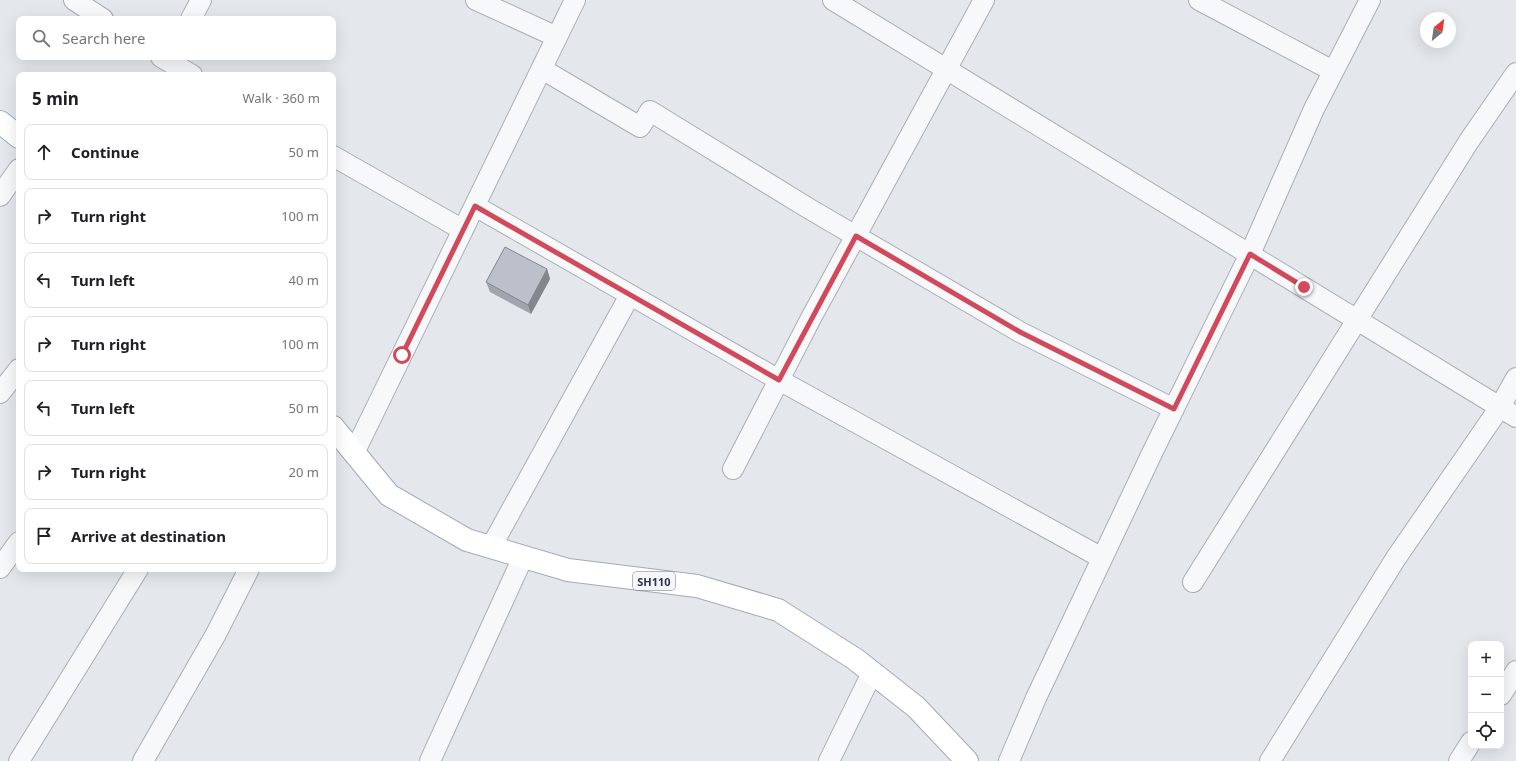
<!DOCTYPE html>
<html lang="en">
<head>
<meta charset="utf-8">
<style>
	:root { --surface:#fff; --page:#f2f2f2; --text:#202124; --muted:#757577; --line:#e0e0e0 }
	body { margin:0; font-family:"Noto Sans",sans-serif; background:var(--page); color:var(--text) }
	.controls { position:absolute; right:12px; bottom:12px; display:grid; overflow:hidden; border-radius:8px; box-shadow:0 4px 16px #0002 }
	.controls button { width:36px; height:36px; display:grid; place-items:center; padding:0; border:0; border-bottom:1px solid var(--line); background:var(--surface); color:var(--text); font:20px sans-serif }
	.compass { position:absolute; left:1420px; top:12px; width:36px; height:36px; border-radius:50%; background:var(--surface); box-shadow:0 4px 16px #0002; rotate:29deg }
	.stop { position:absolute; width:12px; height:12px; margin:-9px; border:3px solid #d1495b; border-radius:50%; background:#fff }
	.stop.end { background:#d1495b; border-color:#fff; box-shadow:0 1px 4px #0008 }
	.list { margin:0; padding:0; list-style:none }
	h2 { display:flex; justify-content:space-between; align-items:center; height:52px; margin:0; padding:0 16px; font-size:17px }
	h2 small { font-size:13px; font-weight:400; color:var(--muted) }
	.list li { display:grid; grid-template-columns:26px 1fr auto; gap:12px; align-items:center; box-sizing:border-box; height:56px; margin:0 8px 8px; padding:0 8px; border:1px solid var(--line); border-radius:8px }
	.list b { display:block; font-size:15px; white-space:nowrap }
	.list em { font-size:13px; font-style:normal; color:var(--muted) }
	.icon { flex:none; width:22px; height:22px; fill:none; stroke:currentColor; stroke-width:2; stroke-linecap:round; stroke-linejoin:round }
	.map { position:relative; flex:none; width:1516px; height:761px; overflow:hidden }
	.search { position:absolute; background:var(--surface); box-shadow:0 4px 16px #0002; left:16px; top:16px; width:320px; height:44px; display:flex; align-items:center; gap:10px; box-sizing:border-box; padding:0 14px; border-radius:8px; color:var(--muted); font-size:15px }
	.panel { position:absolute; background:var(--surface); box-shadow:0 4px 16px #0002; left:16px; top:72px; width:320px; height:500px; border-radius:8px }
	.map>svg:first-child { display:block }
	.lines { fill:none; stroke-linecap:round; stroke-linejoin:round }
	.street-casing { stroke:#a9aeb7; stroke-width:22 }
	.primary-casing { stroke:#a3abb8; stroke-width:24 }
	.street { stroke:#f7f8fa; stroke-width:20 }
	.primary { stroke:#fff; stroke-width:22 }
	.wall { fill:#a1a5ae }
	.shaded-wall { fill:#83868d }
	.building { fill:#bbc0ca; stroke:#83868d }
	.route { stroke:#d1495b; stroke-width:5 }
	.labels { text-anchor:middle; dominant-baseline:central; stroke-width:3; stroke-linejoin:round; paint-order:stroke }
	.shield { fill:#f4f6f9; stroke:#676e7b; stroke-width:1 }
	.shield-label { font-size:11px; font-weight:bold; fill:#2b3445 }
</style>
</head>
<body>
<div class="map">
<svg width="1516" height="761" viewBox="0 0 1516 761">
	<rect width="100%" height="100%" fill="#e4e7ec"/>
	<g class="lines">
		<defs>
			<path id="street" d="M74 0 103 19
				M476 0 557 37
				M833 0 1516 417
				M1199 0 1333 71
				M191 19 201 0
				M161 57 192 75
				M542 69 640 127 650 111 808 208 1020 332 1174 409
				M333 156 463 230
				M0 196 19 169
				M475 206 779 380 1102 558
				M0 393 19 369
				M354 453 575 0
				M733 469 811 318 984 0
				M491 547 630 295
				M0 568 19 542
				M1193 582 1469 141 1516 73
				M1501 695 1516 671
				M19 761 138 569
				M143 761 216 634 249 569
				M430 761 523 557
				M829 761 872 673
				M1009 761 1036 698 1153 451 1250 254 1314 109 1370 0
				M1270 761 1396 558 1500 407 1516 378
				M1459 761 1471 742"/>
			<path id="primary" d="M0 122 19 137
				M333 427 389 495 467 540 568 570 697 586 778 610 855 659 916 707 967 761"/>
		</defs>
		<use href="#street" class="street-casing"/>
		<use href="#primary" class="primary-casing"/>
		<use href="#street" class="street"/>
		<use href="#primary" class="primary"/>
	</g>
	<path class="wall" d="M547 269 550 279 531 314 490 292 486 282Z"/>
	<path class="shaded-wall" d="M547 269 550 279 531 314 528 305Z"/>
	<path class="building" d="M505 247 547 269 528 305 486 282Z"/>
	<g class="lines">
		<path class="route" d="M402 355 475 206 779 380 856 236 1020 332 1174 409 1250 254 1304 287"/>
	</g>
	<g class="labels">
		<rect class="shield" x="633" y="572" width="42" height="18" rx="3"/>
		<g class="shield-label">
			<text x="654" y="581">SH110</text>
		</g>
	</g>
</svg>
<div class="controls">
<button>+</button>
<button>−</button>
<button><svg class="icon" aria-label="locate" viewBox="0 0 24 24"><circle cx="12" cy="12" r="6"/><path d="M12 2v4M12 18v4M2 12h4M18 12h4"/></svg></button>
</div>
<svg class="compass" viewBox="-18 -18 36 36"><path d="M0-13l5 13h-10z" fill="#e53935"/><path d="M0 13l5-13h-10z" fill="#757577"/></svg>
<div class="stop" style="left:402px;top:355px"></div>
<div class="stop end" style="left:1304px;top:287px"></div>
<div class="search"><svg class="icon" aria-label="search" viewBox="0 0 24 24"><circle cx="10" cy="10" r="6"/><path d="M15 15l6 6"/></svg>Search here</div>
<section class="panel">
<h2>5 min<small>Walk · 360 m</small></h2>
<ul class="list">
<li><svg class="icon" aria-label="ahead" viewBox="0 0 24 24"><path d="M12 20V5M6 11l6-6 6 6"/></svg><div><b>Continue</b></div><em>50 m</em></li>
<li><svg class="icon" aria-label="right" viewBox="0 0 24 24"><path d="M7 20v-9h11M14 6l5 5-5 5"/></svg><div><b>Turn right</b></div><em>100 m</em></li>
<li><svg class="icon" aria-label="left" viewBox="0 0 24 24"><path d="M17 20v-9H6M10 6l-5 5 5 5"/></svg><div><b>Turn left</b></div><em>40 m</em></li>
<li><svg class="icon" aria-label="right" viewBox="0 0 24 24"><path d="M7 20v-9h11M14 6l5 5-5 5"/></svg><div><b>Turn right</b></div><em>100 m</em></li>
<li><svg class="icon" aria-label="left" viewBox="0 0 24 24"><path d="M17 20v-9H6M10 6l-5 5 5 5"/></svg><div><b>Turn left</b></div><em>50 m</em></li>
<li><svg class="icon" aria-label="right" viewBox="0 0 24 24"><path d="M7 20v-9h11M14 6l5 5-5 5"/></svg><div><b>Turn right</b></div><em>20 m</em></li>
<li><svg class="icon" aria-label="arrive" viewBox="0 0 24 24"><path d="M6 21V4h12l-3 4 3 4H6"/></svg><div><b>Arrive at destination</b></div></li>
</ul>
</section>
</div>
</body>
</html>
